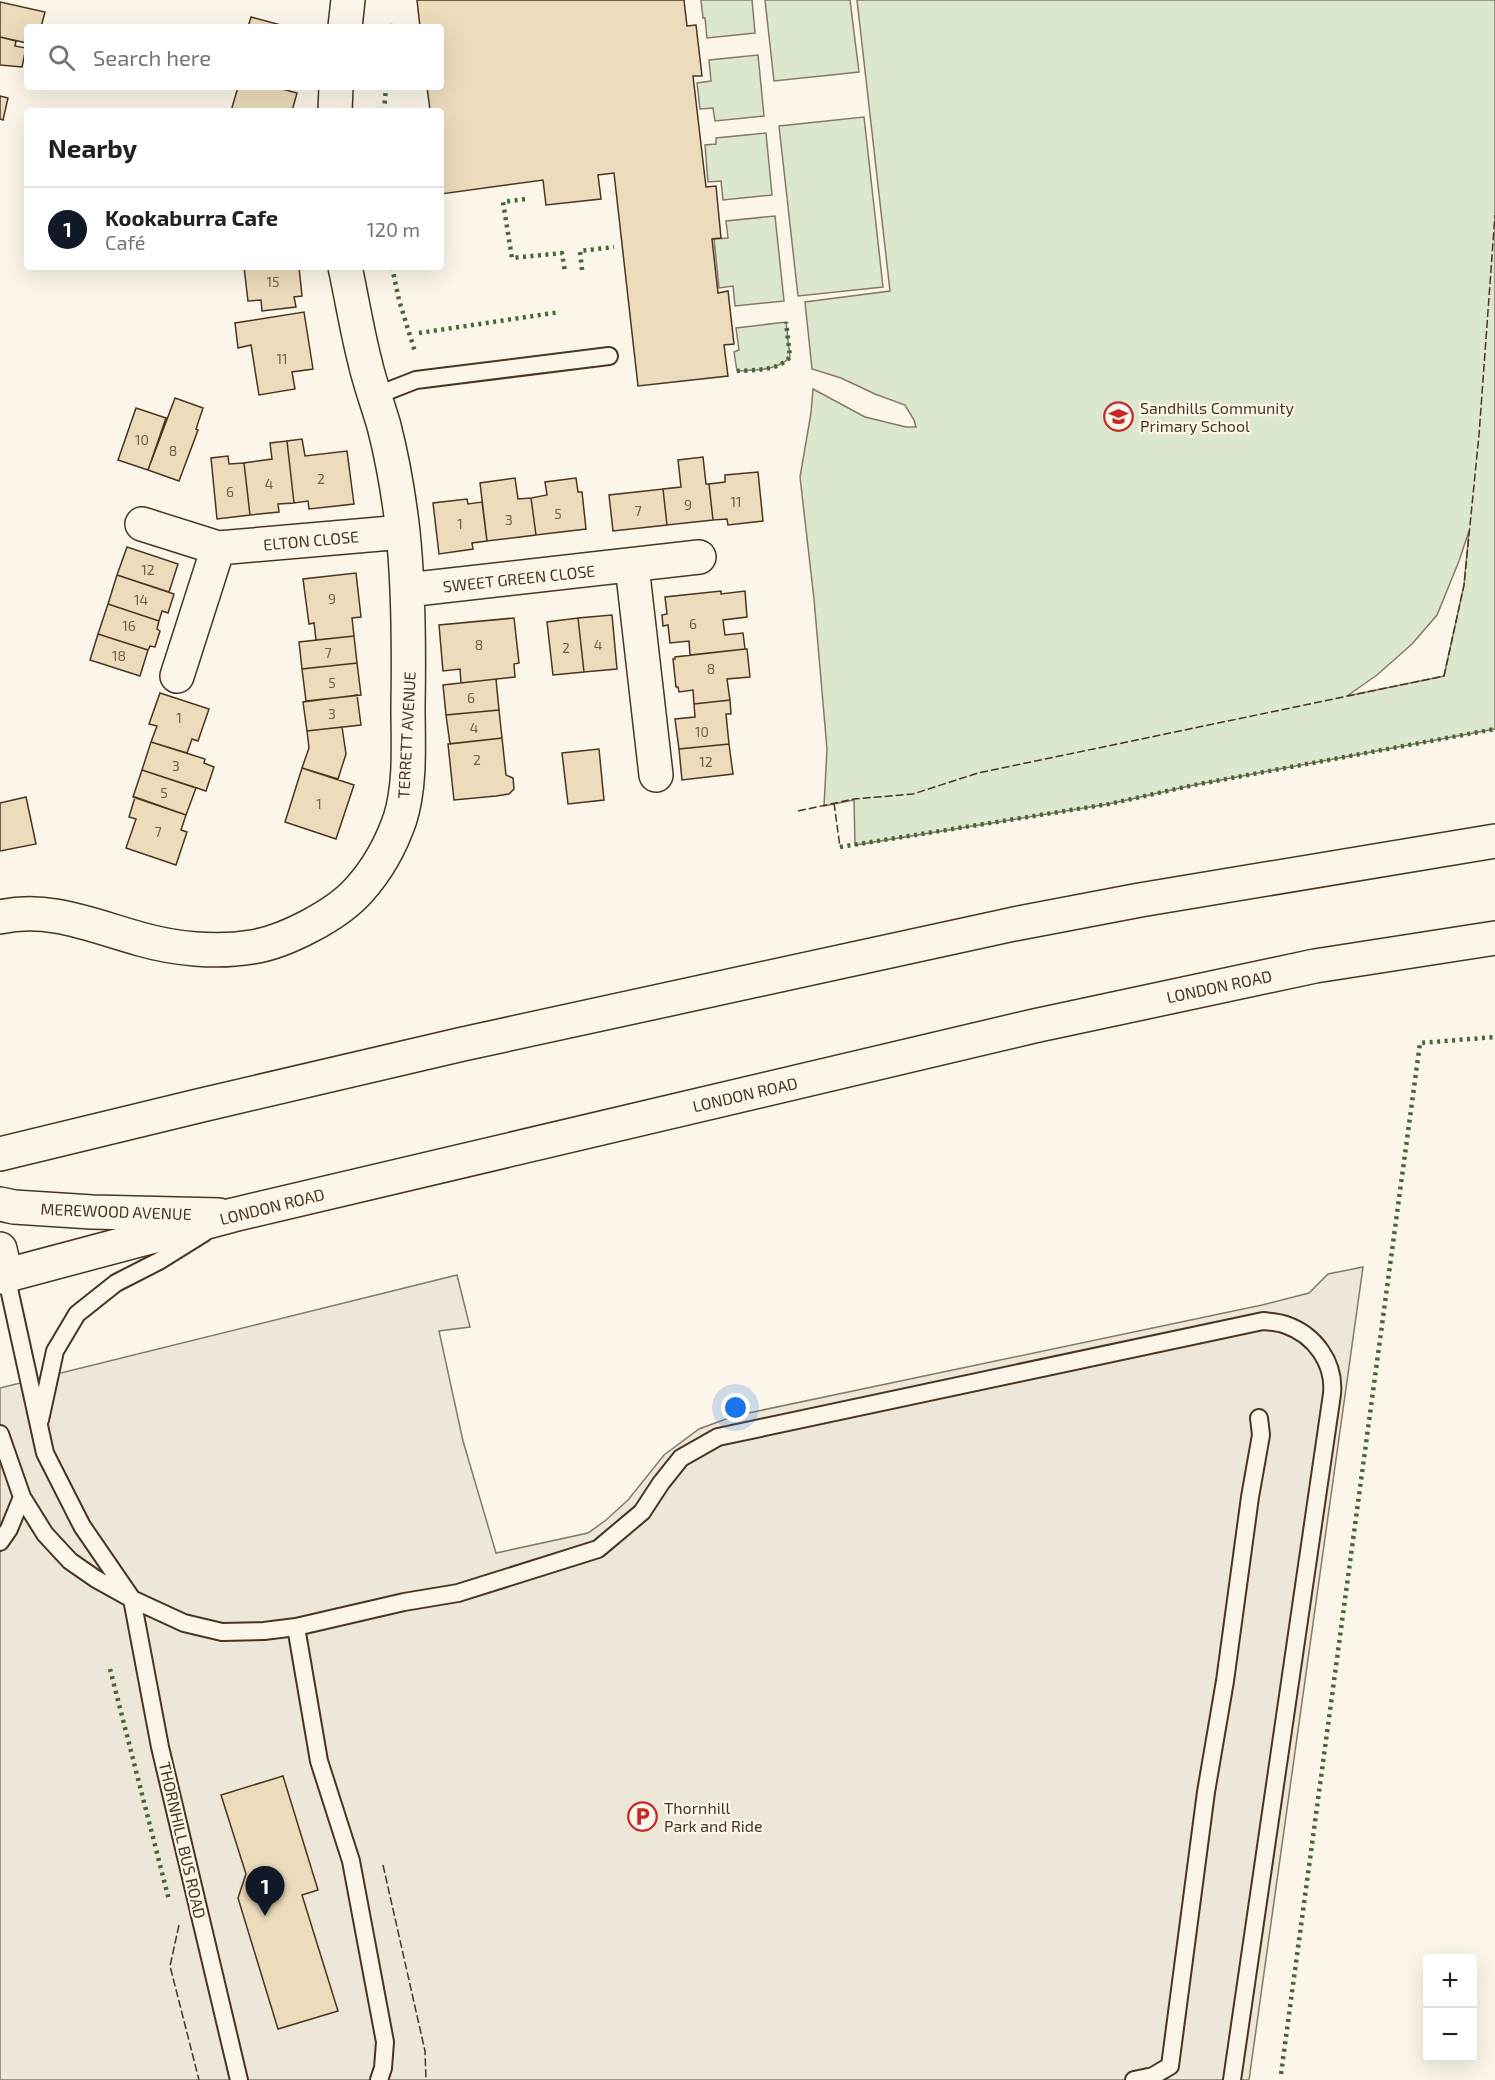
<!DOCTYPE html>
<html lang="en">
<head>
<meta charset="utf-8">
<style>
	:root { --surface:#fff; --page:#f2f2f2; --text:#202124; --muted:#757577; --line:#e0e0e0; --accent:#111827 }
	body { margin:0; font-family:"Exo 2",sans-serif; background:var(--page); color:var(--text) }
	.controls { position:absolute; right:18px; bottom:18px; display:grid; overflow:hidden; border-radius:6px; box-shadow:0 6px 24px #0002 }
	.controls button { width:54px; height:54px; display:grid; place-items:center; padding:0; border:0; border-bottom:2px solid var(--line); background:var(--surface); color:var(--text); font:30px sans-serif }
	.you { position:absolute; left:736px; top:1408px; width:21px; height:21px; margin:-15px; border:4px solid #fff; border-radius:50%; background:#1a73e8; box-shadow:0 0 0 9px #1a73e833 }
	.badge { display:grid; place-items:center; width:39px; height:39px; border-radius:50%; background:var(--accent); color:#fff; font-size:20px; font-weight:700 }
	.pin { position:absolute; translate:-50% -50px; filter:drop-shadow(0 2px 3px #0008) }
	.pin::after { content:''; position:absolute; top:32px; width:21px; height:18px; background:inherit; clip-path:polygon(0 0,100% 0,50% 100%) }
	.list { margin:0; padding:0; list-style:none }
	h2 { display:flex; justify-content:space-between; align-items:center; height:78px; margin:0; padding:0 24px; font-size:26px }
	h2 small { font-size:20px; font-weight:400; color:var(--muted) }
	.list li { display:grid; grid-template-columns:39px 1fr auto; gap:18px; align-items:center; box-sizing:border-box; height:84px; padding:0 24px; border-top:2px solid var(--line) }
	.list b { display:block; font-size:22px; white-space:nowrap }
	.list p { margin:0; font-size:20px; white-space:nowrap; color:var(--muted) }
	.list em { font-size:20px; font-style:normal; color:var(--muted) }
	.icon { flex:none; width:33px; height:33px; fill:none; stroke:currentColor; stroke-width:2; stroke-linecap:round; stroke-linejoin:round }
	.map { position:relative; flex:none; width:1495px; height:2080px; overflow:hidden }
	.search { position:absolute; background:var(--surface); box-shadow:0 6px 24px #0002; left:24px; top:24px; width:420px; height:66px; display:flex; align-items:center; gap:15px; box-sizing:border-box; padding:0 21px; border-radius:6px; color:var(--muted); font-size:22px }
	.panel { position:absolute; background:var(--surface); box-shadow:0 6px 24px #0002; left:24px; top:108px; width:420px; height:162px; border-radius:6px }
	.map>svg:first-child { display:block }
	.green { fill:#dce7d0; stroke:#887966; stroke-width:1.5; fill-rule:evenodd }
	.parking { fill:#ede7d9; stroke:#887966; stroke-width:1.5 }
	.building { fill:#ecdcbc; stroke:#4a3520; stroke-width:1.5 }
	.lines { fill:none; stroke-linecap:round; stroke-linejoin:round }
	.lane-casing { stroke:#4a3520; stroke-width:20 }
	.street-casing { stroke:#4a3520; stroke-width:36 }
	.highway-casing { stroke:#4a3520; stroke-width:36 }
	.lane { stroke:#fbf6e9; stroke-width:16 }
	.street { stroke:#fbf6e9; stroke-width:33 }
	.highway { stroke:#fbf6e9; stroke-width:33 }
	.hedge { stroke:#436837; stroke-width:4.5; stroke-dasharray:3 4.5; stroke-linecap:butt }
	.fence { stroke:#4a3520; stroke-width:1.5; stroke-dasharray:8 3; stroke-linecap:butt }
	.labels { text-anchor:middle; dominant-baseline:central; stroke-width:4.5; stroke-linejoin:round; paint-order:stroke }
	.number-label { font-size:14px; fill:#725f47 }
	.poi-label { font-size:16px; fill:#4a3520; stroke:#fbf6e9; text-anchor:start }
	.street-label { font-size:16px; fill:#4a3520; stroke:#fbf6e9 }
</style>
</head>
<body>
<div class="map">
<svg width="1495" height="2080" viewBox="0 0 1495 2080">
	<rect width="100%" height="100%" fill="#fbf6e9"/>
	<path class="green" d="M701 0H752L755 33 707 38 705 18H703Z
		M765 0H850L859 72 774 81Z
		M857 0H1495V729L1194 785 1109 804 855 845 854 800 824 806 827 749 814 599 800 477 811 413 813 389 865 417 906 427H916L914 420 905 405 875 394 841 378 812 369 805 302 890 291ZM1469 531 1464 585 1444 676 1347 696 1377 675 1412 644 1437 615 1459 561Z
		M758 55 764 116 715 121 713 108 700 109 697 83 711 81 709 60Z
		M864 117 883 287 798 296 779 126Z
		M766 133 772 195 723 200 721 181 708 182 705 145 716 144V138Z
		M775 216 784 301 735 306 733 286 719 288 714 239 728 238 726 221Z
		M786 322 790 357C778 371 754 370 737 371L734 352 739 350 736 328Z"/>
	<path class="parking" d="M1363 1267 1249 2080H0V1388L457 1275 470 1327 439 1331 463 1441 496 1553 588 1533 606 1520 628 1500 664 1455 699 1429 734 1416 1262 1305 1309 1293 1328 1274Z"/>
	<path class="building" d="M417 0H684L687 26 696 25 702 76H693L706 187 716 186 721 238 712 239 718 293 728 291 734 344 724 345 728 376 638 386 614 173 598 175 601 199 546 205 543 180 441 194V111H422L430 110 427 87H441V27H420Z
		M0 2 45 12 41 27H27V43L0 37Z
		M251 17 288 27H248Z
		M0 37 16 41 15 46 26 48 22 67 0 65Z
		M238 87H275L297 93 292 111H231Z
		M0 96 8 98 3 120 0 119Z
		M244 267H299L302 296 294 297 296 307 262 311 261 300 248 301Z
		M304 312 313 369 292 372 295 389 259 395 251 345 238 348 235 323Z
		M175 398 203 408 196 429 198 430 179 481 148 470Z
		M136 408 166 418 148 470 118 460Z
		M302 439 305 456 347 451 354 504 309 509 308 501 294 503 287 441Z
		M287 441 294 503 278 504 279 512 250 515 244 463 272 459 270 443Z
		M228 456 229 464 244 463 250 515 217 519 211 458Z
		M703 457 706 484H709L713 520 667 525 663 489 681 487 678 460Z
		M758 472 763 521 728 525 727 519 713 520 709 484 725 482V475Z
		M515 478 518 499 531 498 536 535 487 541 480 483Z
		M576 478 578 492H582L586 529 536 535 531 498 547 495 545 482Z
		M663 489 667 525 613 531 609 495Z
		M467 499 468 504 482 502 487 541 472 543 473 549 439 554 433 503Z
		M127 547 178 564 169 592 117 575Z
		M356 573 361 617 352 618 354 636 316 640 314 623 309 624 303 579Z
		M117 575 174 594 168 613 162 611 159 621 108 604Z
		M721 591V594L745 591 747 617 723 620 725 635 743 633 745 649 690 655 689 641 670 643 668 625 663 626 662 615 667 614 665 597Z
		M108 604 159 621 157 629 160 631 155 647 150 646 148 650 98 634Z
		M612 615 617 669 584 672 578 618Z
		M514 618 519 663 514 664 515 677 461 683 460 669 443 671 439 625Z
		M578 618 584 672 553 675 547 622Z
		M98 634 148 650 140 676 90 660Z
		M354 636 357 663 302 669 299 642Z
		M745 649H747L750 677 727 679 730 700 694 704 693 690 679 692 678 687H676L673 659H675V657Z
		M357 663 361 695 306 701 302 669Z
		M496 679 499 710 446 715 443 685Z
		M160 693 209 709 198 741 192 739 187 753 151 742 157 726 149 724Z
		M357 695 361 725 307 731 303 702Z
		M730 700 731 714H726L729 744 679 749 675 719 695 717 694 704Z
		M499 710 502 738 450 744 446 715Z
		M342 727 346 754 338 779 302 768 309 748 307 731Z
		M502 738 506 775 513 778 514 789 509 794 496 796 454 800 448 744Z
		M151 742 205 759 204 763 214 767 206 791 142 770Z
		M729 744 733 774 682 780 679 749Z
		M599 749 604 800 568 804 562 753Z
		M302 768 354 785 336 839 285 822Z
		M142 770 196 788 186 815 133 797Z
		M26 797 36 844 0 851V803Z
		M135 797 186 815 181 830 187 832 176 865 126 848 136 819 129 817Z
		M283 1776 318 1890 302 1895 338 2011 278 2029 238 1898 246 1874 221 1795Z"/>
	<g class="lines">
		<defs>
			<path id="lane" d="M375 396 416 380 609 356
				M2 1272 6 1275 45 1453 82 1526 132 1599 160 1747 239 2080
				M40 1420 55 1351 77 1314 116 1283 159 1261 204 1233
				M0 1434 22 1497 45 1534 70 1561 96 1579 132 1599 184 1623 222 1632 264 1631 296 1627 404 1602 458 1593 598 1549 642 1512 661 1483 681 1458 718 1437 1263 1321C1271 1322 1279 1322 1286 1325 1315 1335 1335 1363 1332 1394L1232 2080
				M0 1542 9 1529 22 1497
				M296 1627 319 1761 351 1861 385 2042 383 2068 379 2080
				M1134 2080 1153 2076 1170 2066 1206 1792 1225 1681 1250 1497 1261 1435 1259 1418"/>
			<path id="street" d="M345 27 348 0
				M335 111 336 87
				M142 524 218 548
				M632 566 656 775
				M407 590 699 557
				M177 676 218 548 403 532
				M0 917C49 906 93 926 140 939 175 949 216 953 252 947 285 942 337 915 359 890 377 870 391 845 400 819 411 784 408 743 408 707 409 649 409 590 403 532 399 497 393 461 384 426 378 405 370 384 365 362 357 331 352 299 345 267
				M0 1204 14 1207 92 1212 219 1215
				M0 1249 6 1275"/>
			<path id="highway" d="M0 1154 202 1105 463 1044 1014 924 1140 900 1495 841
				M0 1277 233 1215 1034 1026 1315 966 1495 938"/>
		</defs>
		<use href="#lane" class="lane-casing"/>
		<use href="#street" class="street-casing"/>
		<use href="#highway" class="highway-casing"/>
		<use href="#lane" class="lane"/>
		<use href="#street" class="street"/>
		<use href="#highway" class="highway"/>
		<path class="hedge" d="M393 27 394 20
			M384 111 386 87
			M525 199 503 202 512 258 562 253 565 272
			M392 267 399 300 415 352
			M582 270 580 251 614 247
			M419 333 560 312
			M737 371C754 370 778 371 790 357L786 322
			M840 847 1109 804 1194 785 1495 729
			M110 1669 169 1900
			M1281 2074 1420 1043 1495 1037"/>
		<path class="fence" d="M834 803 840 847
			M798 811 854 799 913 794 978 773 1444 676 1464 585 1479 435 1495 215
			M383 1865 425 2051 426 2080
			M179 1925 170 1966 199 2080"/>
	</g>
	<defs>
		<symbol id="school-ring" viewBox="-11 -11 22 22"><circle r="9.5" fill="#fbf6e9" stroke="#c62828" stroke-width="1.5"/><path d="M0-5L7-2L0 1L-7-2ZM-4 1L0 2.5L4 1V4Q0 6-4 4Z" fill="#c62828"/></symbol>
		<symbol id="parking-ring" viewBox="-11 -11 22 22"><circle r="9.5" fill="#fbf6e9" stroke="#c62828" stroke-width="1.5"/><path d="M-3.5-5.5H1a3.5 3.5 0 0 1 0 7H-1V5.5H-3.5ZM-1-3.4V-.6H.8a1.4 1.4 0 0 0 0-2.8Z" fill="#c62828"/></symbol>
	</defs>
	<g fill-rule="evenodd">
		<use href="#school-ring" x="1102" y="400" width="33" height="33"/>
		<use href="#parking-ring" x="626" y="1800" width="33" height="33"/>
	</g>
	<g class="labels">
		<g class="number-label">
			<text x="273" y="281">15</text>
			<text x="282" y="358">11</text>
			<text x="142" y="439">10</text>
			<text x="173" y="450">8</text>
			<text x="321" y="478">2</text>
			<text x="269" y="483">4</text>
			<text x="230" y="491">6</text>
			<text x="736" y="501">11</text>
			<text x="688" y="504">9</text>
			<text x="638" y="510">7</text>
			<text x="558" y="513">5</text>
			<text x="509" y="519">3</text>
			<text x="460" y="523">1</text>
			<text x="148" y="569">12</text>
			<text x="332" y="598">9</text>
			<text x="141" y="599">14</text>
			<text x="693" y="623">6</text>
			<text x="129" y="625">16</text>
			<text x="479" y="644">8</text>
			<text x="598" y="644">4</text>
			<text x="566" y="647">2</text>
			<text x="328" y="652">7</text>
			<text x="119" y="655">18</text>
			<text x="711" y="668">8</text>
			<text x="332" y="682">5</text>
			<text x="471" y="697">6</text>
			<text x="332" y="713">3</text>
			<text x="179" y="717">1</text>
			<text x="474" y="727">4</text>
			<text x="702" y="731">10</text>
			<text x="477" y="759">2</text>
			<text x="706" y="761">12</text>
			<text x="176" y="765">3</text>
			<text x="164" y="792">5</text>
			<text x="319" y="803">1</text>
			<text x="158" y="831">7</text>
		</g>
		<g class="poi-label">
			<text x="1140" y="407">Sandhills Community<tspan x="1140" dy="18">Primary School</tspan></text>
			<text x="664" y="1807">Thornhill<tspan x="664" dy="18">Park and Ride</tspan></text>
		</g>
		<g class="street-label">
			<text transform="translate(311 540) rotate(-5)">ELTON CLOSE</text>
			<text transform="translate(519 578) rotate(-6)">SWEET GREEN CLOSE</text>
			<text transform="translate(406 735) rotate(-87)">TERRETT AVENUE</text>
			<text transform="translate(1219 986) rotate(-12)">LONDON ROAD</text>
			<text transform="translate(745 1094) rotate(-13)">LONDON ROAD</text>
			<text transform="translate(272 1206) rotate(-14)">LONDON ROAD</text>
			<text transform="translate(116 1211) rotate(2)">MEREWOOD AVENUE</text>
			<text transform="translate(183 1840) rotate(77)">THORNHILL BUS ROAD</text>
		</g>
	</g>
</svg>
<div class="controls">
<button>+</button>
<button>−</button>
</div>
<div class="you"></div>
<div class="pin badge" style="left:265px;top:1916px">1</div>
<div class="search"><svg class="icon" aria-label="search" viewBox="0 0 24 24"><circle cx="10" cy="10" r="6"/><path d="M15 15l6 6"/></svg>Search here</div>
<section class="panel">
<h2>Nearby<small></small></h2>
<ul class="list">
<li><span class="badge">1</span><div><b>Kookaburra Cafe</b><p>Café</p></div><em>120 m</em></li>
</ul>
</section>
</div>
</body>
</html>
